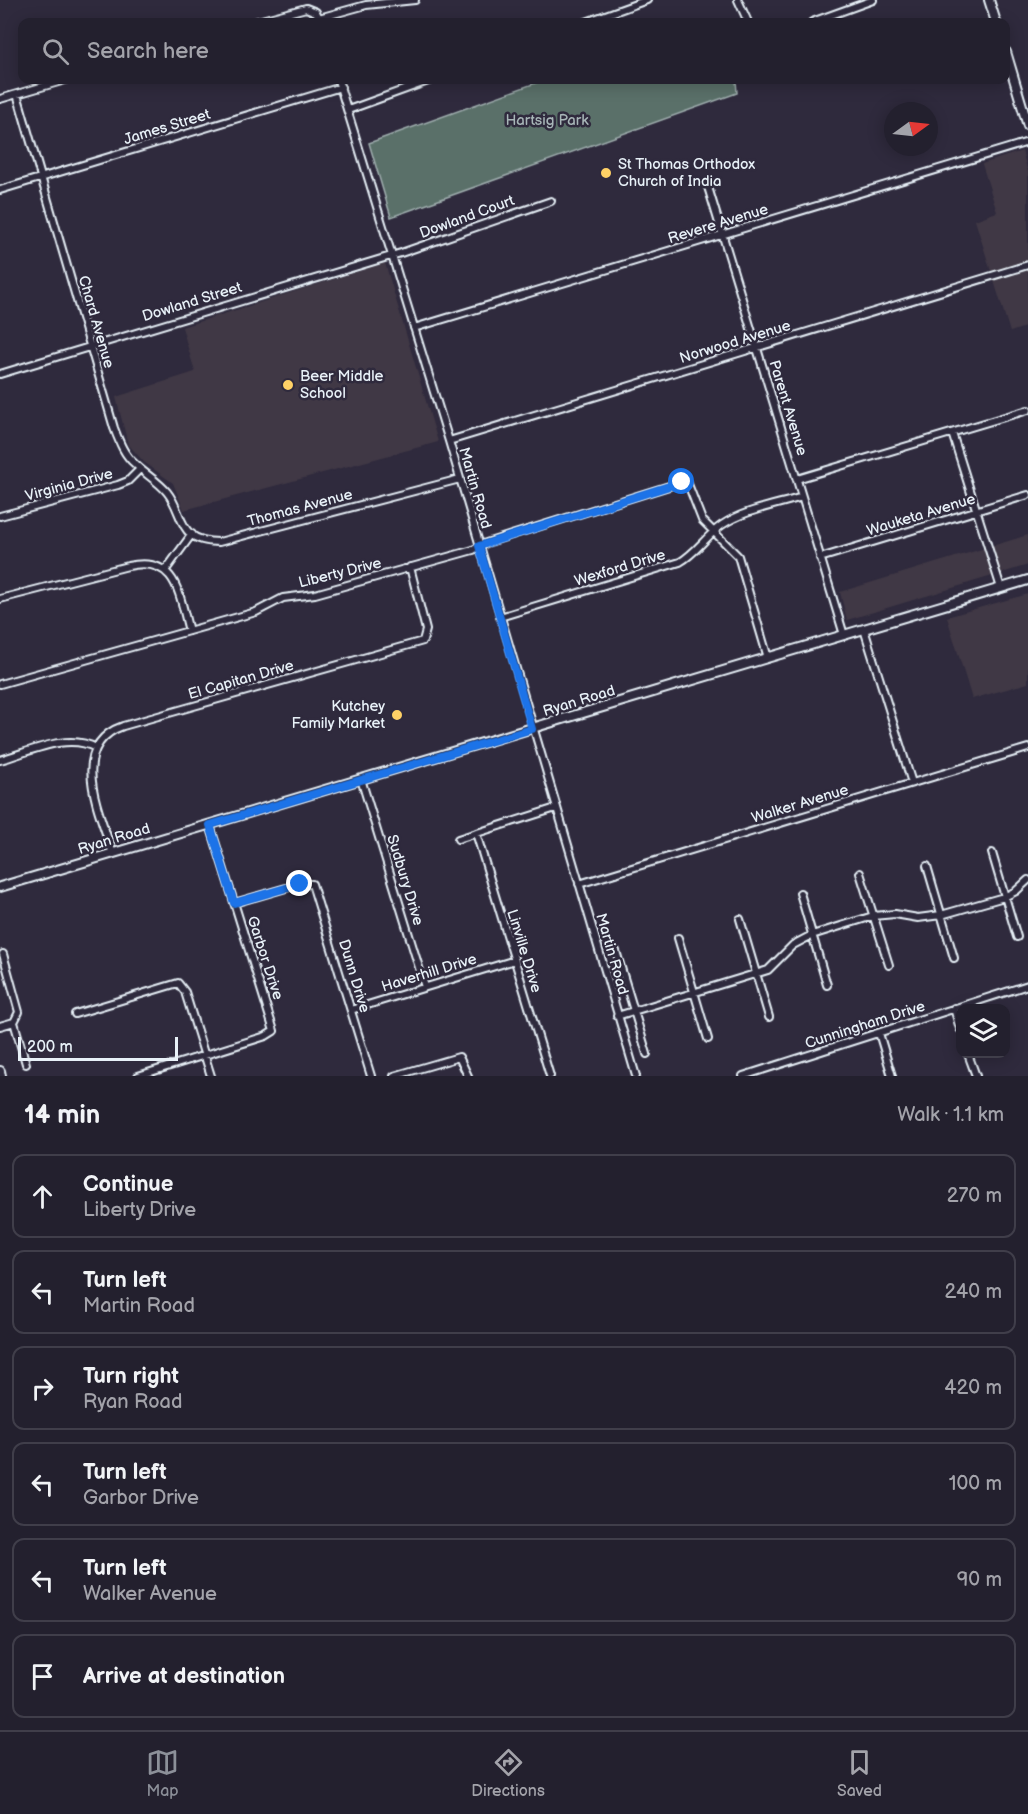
<!DOCTYPE html>
<html lang="en">
<head>
<meta charset="utf-8">
<style>
	:root { --surface:#23202e; --page:#2f2d3a; --text:#f1f3f6; --muted:#a3a3aa; --line:#403e4a; --accent:#8c9099 }
	body { margin:0; font-family:"Balsamiq Sans",sans-serif; background:var(--page); color:var(--text) }
	.controls { position:absolute; right:18px; bottom:18px; display:grid; overflow:hidden; border-radius:12px; box-shadow:0 3px 15px #0003 }
	.controls button { width:54px; height:54px; display:grid; place-items:center; padding:0; border:0; border-bottom:2px solid var(--line); background:var(--surface); color:var(--text); font:30px sans-serif }
	.compass { position:absolute; left:884px; top:102px; width:54px; height:54px; border-radius:50%; background:var(--surface); box-shadow:0 3px 15px #0003; rotate:75deg }
	.scale { position:absolute; left:18px; bottom:15px; width:160px; box-sizing:border-box; padding-left:6px; border:3px solid #e8f1f8; border-top:0; font-size:16px; line-height:21px; white-space:nowrap; color:#e8f1f8; -webkit-text-stroke:4px #2f2a3d; paint-order:stroke }
	.stop { position:absolute; width:18px; height:18px; margin:-14px; border:4px solid #1a73e8; border-radius:50%; background:#fff }
	.stop.end { background:#1a73e8; border-color:#fff; box-shadow:0 2px 6px #0008 }
	.list { margin:0; padding:0; list-style:none }
	h2 { display:flex; justify-content:space-between; align-items:center; height:78px; margin:0; padding:0 24px; font-size:26px }
	h2 small { font-size:20px; font-weight:400; color:var(--muted) }
	.list li { display:grid; grid-template-columns:39px 1fr auto; gap:18px; align-items:center; box-sizing:border-box; height:84px; margin:0 12px 12px; padding:0 12px; border:2px solid var(--line); border-radius:12px }
	.list b { display:block; font-size:22px; white-space:nowrap }
	.list p { margin:0; font-size:20px; white-space:nowrap; color:var(--muted) }
	.list em { font-size:20px; font-style:normal; color:var(--muted) }
	.icon { flex:none; width:33px; height:33px; fill:none; stroke:currentColor; stroke-width:2; stroke-linecap:round; stroke-linejoin:round }
	.map { position:relative; flex:none; width:1028px; height:1076px; overflow:hidden }
	.search { position:absolute; background:var(--surface); box-shadow:0 3px 15px #0003; left:18px; right:18px; top:18px; height:66px; display:flex; align-items:center; gap:15px; box-sizing:border-box; padding:0 21px; border-radius:12px; color:var(--muted); font-size:22px }
	.sheet { height:654px; background:var(--surface) }
	nav { display:flex; justify-content:space-around; align-items:center; box-sizing:border-box; height:84px; border-top:2px solid var(--line); background:var(--surface); font-size:16px; color:var(--muted) }
	nav a { display:grid; justify-items:center; gap:3px }
	nav .on { color:var(--accent) }
	.map>svg:first-child { display:block }
	.built { fill:#413945 }
	.green { fill:#5a6f69; stroke:#a1b0b0; stroke-width:1.5 }
	.lines { fill:none; stroke-linecap:round; stroke-linejoin:round }
	.minor-casing { stroke:#e8f1f8; stroke-width:10 }
	.major-casing { stroke:#e8f1f8; stroke-width:12 }
	.minor { stroke:#2f2a3d; stroke-width:6 }
	.major { stroke:#2f2a3d; stroke-width:8 }
	.route { stroke:#1a73e8; stroke-width:8 }
	.poi-dot { fill:#ffd166; stroke:#2f2a3d; stroke-width:2 }
	.labels { text-anchor:middle; dominant-baseline:central; stroke-width:5; stroke-linejoin:round; paint-order:stroke }
	.park-label { font-size:15px; fill:#a8b6b8; stroke:#2f2a3d }
	.street-label { font-size:15px; fill:#e8f1f8; stroke:#2f2a3d }
	.poi-label { font-size:15px; fill:#e8f1f8; stroke:#2f2a3d; text-anchor:start }
</style>
</head>
<body>
<div class="map">
<svg width="1028" height="1076" viewBox="0 0 1028 1076">
	<rect width="100%" height="100%" fill="#2f2a3d"/>
	<filter id="ink" filterUnits="userSpaceOnUse"><feTurbulence type="fractalNoise" baseFrequency=".0167" numOctaves="2"/><feDisplacementMap in="SourceGraphic" scale="12" xChannelSelector="R" yChannelSelector="G"/><feConvolveMatrix kernelMatrix="1 2 1 2 8 2 1 2 1" color-interpolation-filters="sRGB"/></filter>
	<g filter="url(#ink)">
		<path class="built" d="M1022 151 1028 172V326L1010 332 975 220 997 212 982 164Z
			M385 263 438 442 184 510 173 483 144 462 128 444 116 397 195 372 182 327Z
			M1028 535V565L847 620 840 592Z
			M1028 594V683L972 699 947 617Z"/>
		<path class="green" d="M544 80H736L737 93 391 217 369 143Z"/>
		<g class="lines">
			<defs>
				<path id="minor" d="M738 0 748 22
					M319 18 366 5 415 0
					M254 22 306 8 316 12 321 22
					M586 22 647 0
					M812 22 873 0
					M338 80 449 441 636 1076
					M17 94 114 428C119 441 124 455 135 464 145 474 158 481 167 492 185 514 176 542 219 542L460 479
					M0 99 65 80
					M348 110 431 80
					M708 187 844 635
					M0 190 341 87
					M414 328 1028 142
					M0 374 401 253 551 201
					M952 433 1001 588
					M449 441 1028 265
					M797 479 1028 410
					M0 516 118 485 128 481 140 469
					M820 558 1028 495
					M165 571 192 534
					M0 599 128 566C178 555 179 596 189 631
					M500 617 680 562C696 553 706 536 722 525 744 510 777 505 802 497
					M864 629 912 783
					M0 684 256 612 283 598 315 594 473 550 486 543 682 482 688 484 702 520 738 556 768 658
					M0 760C30 752 67 732 96 748
					M361 779 425 987
					M476 833 550 1076
					M458 839 556 808
					M992 853 1017 937
					M113 854C101 815 66 746 123 726L423 641 426 630 410 567
					M927 866 954 958
					M860 873 889 965
					M579 884 1028 748
					M800 893 827 985
					M234 903 300 884H312L371 1076
					M740 919 769 1017
					M678 938 708 1039
					M616 951 647 1054
					M954 1008 960 1029
					M351 1010 515 960
					M75 1014 178 983 185 992 211 1076
					M617 1016 768 970 793 945 812 935 873 916 895 914 918 918 941 915 1004 897 1016 891 1028 880
					M14 1022 26 1064
					M0 1026 14 1022 19 1012 3 954
					M879 1033 892 1076
					M968 1054 976 1076
					M138 1076 266 1036 274 1031 210 825
					M394 1076 459 1057 468 1076
					M743 1076 1028 985"/>
				<path id="major" d="M989 0 996 22
					M1006 52 1028 126
					M0 887 1028 580
					M0 1071 1 1076"/>
			</defs>
			<use href="#minor" class="minor-casing"/>
			<use href="#major" class="major-casing"/>
			<use href="#minor" class="minor"/>
			<use href="#major" class="major"/>
		</g>
	</g>
	<g class="lines" filter="url(#ink)">
		<path class="route" d="M300 884 234 903 210 825 532 729 479 546 682 482"/>
	</g>
	<g class="poi-dot">
		<circle cx="606" cy="173" r="6"/>
		<circle cx="288" cy="385" r="6"/>
		<circle cx="397" cy="715" r="6"/>
	</g>
	<g class="labels">
		<g class="park-label">
			<text x="547" y="120">Hartsig Park</text>
		</g>
		<g class="street-label">
			<text transform="translate(167 127) rotate(-17)">James Street</text>
			<text transform="translate(467 217) rotate(-20)">Dowland Court</text>
			<text transform="translate(718 224) rotate(-17)">Revere Avenue</text>
			<text transform="translate(192 302) rotate(-17)">Dowland Street</text>
			<text transform="translate(96 322) rotate(74)">Chard Avenue</text>
			<text transform="translate(735 342) rotate(-17)">Norwood Avenue</text>
			<text transform="translate(788 408) rotate(73)">Parent Avenue</text>
			<text transform="translate(69 485) rotate(-15)">Virginia Drive</text>
			<text transform="translate(475 488) rotate(74)">Martin Road</text>
			<text transform="translate(300 508) rotate(-15)">Thomas Avenue</text>
			<text transform="translate(921 515) rotate(-17)">Wauketa Avenue</text>
			<text transform="translate(620 568) rotate(-17)">Wexford Drive</text>
			<text transform="translate(340 573) rotate(-14)">Liberty Drive</text>
			<text transform="translate(241 680) rotate(-16)">El Capitan Drive</text>
			<text transform="translate(579 701) rotate(-17)">Ryan Road</text>
			<text transform="translate(800 804) rotate(-17)">Walker Avenue</text>
			<text transform="translate(114 839) rotate(-17)">Ryan Road</text>
			<text transform="translate(405 880) rotate(73)">Sudbury Drive</text>
			<text transform="translate(524 951) rotate(73)">Linville Drive</text>
			<text transform="translate(612 954) rotate(74)">Martin Road</text>
			<text transform="translate(265 958) rotate(72)">Garbor Drive</text>
			<text transform="translate(429 973) rotate(-17)">Haverhill Drive</text>
			<text transform="translate(354 976) rotate(73)">Dunn Drive</text>
			<text transform="translate(865 1025) rotate(-18)">Cunningham Drive</text>
		</g>
		<g class="poi-label">
			<text x="618" y="164">St Thomas Orthodox<tspan x="618" dy="17">Church of India</tspan></text>
			<text x="300" y="376">Beer Middle<tspan x="300" dy="17">School</tspan></text>
			<text x="385" y="706" text-anchor="end">Kutchey<tspan x="385" dy="17">Family Market</tspan></text>
		</g>
	</g>
</svg>
<div class="controls">
<button><svg class="icon" aria-label="layers" viewBox="0 0 24 24"><path d="M12 4l9 5-9 5-9-5zM3 14l9 5 9-5"/></svg></button>
</div>
<svg class="compass" viewBox="-18 -18 36 36"><path d="M0-13l5 13h-10z" fill="#e53935"/><path d="M0 13l5-13h-10z" fill="#a3a3aa"/></svg>
<div class="scale">200 m</div>
<div class="stop" style="left:682px;top:482px"></div>
<div class="stop end" style="left:300px;top:884px"></div>
<div class="search"><svg class="icon" aria-label="search" viewBox="0 0 24 24"><circle cx="10" cy="10" r="6"/><path d="M15 15l6 6"/></svg>Search here</div>
</div>
<section class="sheet">
<h2>14 min<small>Walk · 1.1 km</small></h2>
<ul class="list">
<li><svg class="icon" aria-label="ahead" viewBox="0 0 24 24"><path d="M12 20V5M6 11l6-6 6 6"/></svg><div><b>Continue</b><p>Liberty Drive</p></div><em>270 m</em></li>
<li><svg class="icon" aria-label="left" viewBox="0 0 24 24"><path d="M17 20v-9H6M10 6l-5 5 5 5"/></svg><div><b>Turn left</b><p>Martin Road</p></div><em>240 m</em></li>
<li><svg class="icon" aria-label="right" viewBox="0 0 24 24"><path d="M7 20v-9h11M14 6l5 5-5 5"/></svg><div><b>Turn right</b><p>Ryan Road</p></div><em>420 m</em></li>
<li><svg class="icon" aria-label="left" viewBox="0 0 24 24"><path d="M17 20v-9H6M10 6l-5 5 5 5"/></svg><div><b>Turn left</b><p>Garbor Drive</p></div><em>100 m</em></li>
<li><svg class="icon" aria-label="left" viewBox="0 0 24 24"><path d="M17 20v-9H6M10 6l-5 5 5 5"/></svg><div><b>Turn left</b><p>Walker Avenue</p></div><em>90 m</em></li>
<li><svg class="icon" aria-label="arrive" viewBox="0 0 24 24"><path d="M6 21V4h12l-3 4 3 4H6"/></svg><div><b>Arrive at destination</b></div></li>
</ul>
</section>
<nav>
<a class="on"><svg class="icon" aria-label="map" viewBox="0 0 24 24"><path d="M3 6l6-2 6 2 6-2v14l-6 2-6-2-6 2zM9 4v14M15 6v14"/></svg>Map</a>
<a><svg class="icon" aria-label="directions" viewBox="0 0 24 24"><path d="M12 3l9 9-9 9-9-9zM9 14v-3h6M13 9l2 2-2 2"/></svg>Directions</a>
<a><svg class="icon" aria-label="saved" viewBox="0 0 24 24"><path d="M7 4h10v16l-5-4-5 4z"/></svg>Saved</a>
</nav>
</body>
</html>
